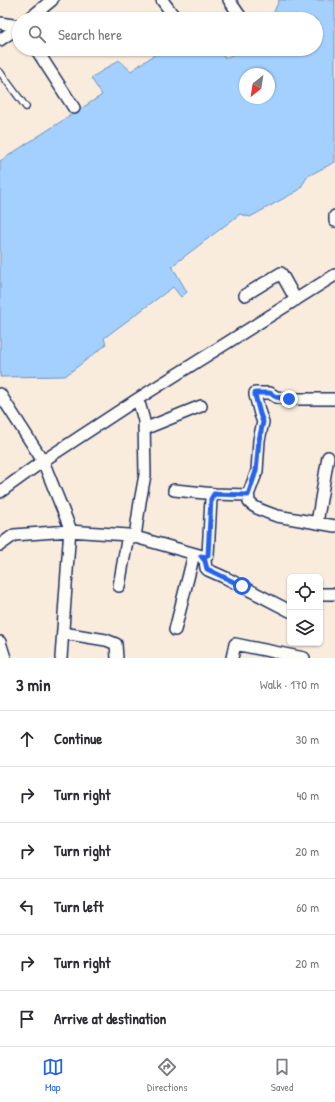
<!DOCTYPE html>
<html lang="en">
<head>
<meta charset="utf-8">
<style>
	:root { --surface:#fff; --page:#f2f2f3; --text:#2b2b33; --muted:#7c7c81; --line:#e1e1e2; --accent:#2563eb }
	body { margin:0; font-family:"Patrick Hand",sans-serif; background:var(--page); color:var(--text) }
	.controls { position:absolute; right:12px; bottom:12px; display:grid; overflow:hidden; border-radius:6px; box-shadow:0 1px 3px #0004 }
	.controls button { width:36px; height:36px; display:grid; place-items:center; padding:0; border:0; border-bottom:1px solid var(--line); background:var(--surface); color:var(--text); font:20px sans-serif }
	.compass { position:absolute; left:239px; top:68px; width:36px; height:36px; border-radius:50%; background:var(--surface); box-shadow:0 1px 3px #0004; rotate:210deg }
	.stop { position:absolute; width:12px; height:12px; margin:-9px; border:3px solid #2563eb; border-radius:50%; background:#fff }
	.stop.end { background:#2563eb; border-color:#fff; box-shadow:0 1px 4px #0008 }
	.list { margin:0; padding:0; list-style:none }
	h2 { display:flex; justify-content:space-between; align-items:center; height:52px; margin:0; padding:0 16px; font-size:17px }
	h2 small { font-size:13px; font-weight:400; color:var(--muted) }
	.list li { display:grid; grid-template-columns:26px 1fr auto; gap:12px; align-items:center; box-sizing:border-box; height:56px; padding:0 16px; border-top:1px solid var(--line) }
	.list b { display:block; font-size:15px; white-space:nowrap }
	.list em { font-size:13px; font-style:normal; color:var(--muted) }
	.icon { flex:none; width:22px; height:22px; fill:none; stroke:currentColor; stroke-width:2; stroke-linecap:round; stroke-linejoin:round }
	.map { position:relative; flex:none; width:335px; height:658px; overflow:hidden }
	.search { position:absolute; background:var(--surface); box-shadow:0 1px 3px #0004; left:12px; right:12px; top:12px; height:44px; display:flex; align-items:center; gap:10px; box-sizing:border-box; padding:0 14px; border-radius:22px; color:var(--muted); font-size:15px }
	.sheet { height:388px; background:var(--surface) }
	nav { display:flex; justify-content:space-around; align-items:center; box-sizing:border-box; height:56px; border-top:1px solid var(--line); background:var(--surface); font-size:11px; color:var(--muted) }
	nav a { display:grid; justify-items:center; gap:2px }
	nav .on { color:var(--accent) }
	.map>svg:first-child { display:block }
	.water { fill:#a3d0fe; stroke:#6d90be; fill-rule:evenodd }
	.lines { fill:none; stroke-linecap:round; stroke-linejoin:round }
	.service-casing { stroke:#1b2f5e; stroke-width:8 }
	.minor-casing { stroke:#1b2f5e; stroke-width:14 }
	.service { stroke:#fdfcf7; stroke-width:5.5 }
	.minor { stroke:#fdfcf7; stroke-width:11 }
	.route { stroke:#2563eb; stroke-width:5 }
</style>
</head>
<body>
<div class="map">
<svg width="335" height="658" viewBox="0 0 335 658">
	<rect width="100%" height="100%" fill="#f9ecdd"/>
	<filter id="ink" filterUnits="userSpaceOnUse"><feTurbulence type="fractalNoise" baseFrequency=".025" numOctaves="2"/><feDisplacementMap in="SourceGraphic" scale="8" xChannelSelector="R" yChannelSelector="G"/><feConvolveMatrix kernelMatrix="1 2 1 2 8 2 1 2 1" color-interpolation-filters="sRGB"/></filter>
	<g filter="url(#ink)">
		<path class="water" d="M279 0H335V162L308 176 299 190 250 217 240 214 172 266 187 292 181 297 173 287 104 338 106 345 65 376 0 377V161L102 95 91 78 119 60 131 71 163 49H217L225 58 246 49H316V19H271ZM245 74H269V98H245Z"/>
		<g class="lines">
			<defs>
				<path id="service" d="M0 72 26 107"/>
				<path id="minor" d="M162 0 176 19
					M229 0 240 16
					M29 19 52 0
					M0 23 19 26
					M0 40 19 27
					M36 49 74 108
					M335 216V221
					M245 295 281 273 296 300
					M0 394 43 461 70 528 61 658
					M144 429 201 406
					M174 490 215 494
					M0 492 43 461 136 400 335 275
					M248 495 257 471 259 440 263 422 260 414 255 395V393H270L276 397 289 399H335
					M317 523 328 457
					M135 537 140 502 145 475 144 421 140 406 136 400
					M0 545 14 535 69 531 128 535 206 557 208 555 211 499 215 494 248 495C249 497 249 501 249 502 253 508 271 514 277 516L335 526
					M201 556 205 561 206 568 208 570 226 578 290 611
					M119 586 128 535
					M320 594H335
					M175 630 194 554
					M63 633 106 640 116 644 117 658
					M0 642 5 658
					M232 658 235 644 304 658"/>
			</defs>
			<use href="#service" class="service-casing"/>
			<use href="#minor" class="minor-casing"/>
			<use href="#service" class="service"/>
			<use href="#minor" class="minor"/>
		</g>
	</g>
	<g class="lines" filter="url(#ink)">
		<path class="route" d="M242 586 207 569 205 561 201 556 206 557 208 555 211 499 214 494 248 495 256 471 259 440 263 422 260 414 255 395V393H270L276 397 289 399"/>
	</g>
</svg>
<div class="controls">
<button><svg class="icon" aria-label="locate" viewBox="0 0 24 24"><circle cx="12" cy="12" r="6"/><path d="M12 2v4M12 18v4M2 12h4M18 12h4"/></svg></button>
<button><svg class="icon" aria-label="layers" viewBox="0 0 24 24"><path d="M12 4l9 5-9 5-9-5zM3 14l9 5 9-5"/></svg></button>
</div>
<svg class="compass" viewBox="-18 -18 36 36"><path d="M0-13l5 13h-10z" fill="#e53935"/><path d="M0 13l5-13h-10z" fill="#7c7c81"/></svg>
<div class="stop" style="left:242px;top:586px"></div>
<div class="stop end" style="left:289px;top:399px"></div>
<div class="search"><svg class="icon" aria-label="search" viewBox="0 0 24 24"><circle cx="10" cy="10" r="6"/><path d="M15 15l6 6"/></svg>Search here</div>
</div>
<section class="sheet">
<h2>3 min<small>Walk · 170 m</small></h2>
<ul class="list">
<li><svg class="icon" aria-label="ahead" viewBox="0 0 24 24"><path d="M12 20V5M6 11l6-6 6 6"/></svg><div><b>Continue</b></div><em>30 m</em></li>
<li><svg class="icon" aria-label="right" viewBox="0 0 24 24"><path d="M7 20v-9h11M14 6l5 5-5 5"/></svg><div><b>Turn right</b></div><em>40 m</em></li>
<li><svg class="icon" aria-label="right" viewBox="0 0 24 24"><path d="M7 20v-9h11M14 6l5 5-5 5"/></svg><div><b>Turn right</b></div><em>20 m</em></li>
<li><svg class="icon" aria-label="left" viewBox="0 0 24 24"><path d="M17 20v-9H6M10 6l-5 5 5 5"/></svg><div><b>Turn left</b></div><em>60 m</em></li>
<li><svg class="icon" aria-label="right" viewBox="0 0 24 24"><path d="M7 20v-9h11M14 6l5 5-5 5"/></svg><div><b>Turn right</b></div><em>20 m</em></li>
<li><svg class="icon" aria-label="arrive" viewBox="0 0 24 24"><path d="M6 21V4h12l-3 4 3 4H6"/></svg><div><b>Arrive at destination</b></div></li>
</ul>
</section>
<nav>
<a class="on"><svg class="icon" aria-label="map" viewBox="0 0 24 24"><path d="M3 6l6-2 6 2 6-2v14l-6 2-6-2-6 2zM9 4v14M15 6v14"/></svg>Map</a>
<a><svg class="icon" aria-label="directions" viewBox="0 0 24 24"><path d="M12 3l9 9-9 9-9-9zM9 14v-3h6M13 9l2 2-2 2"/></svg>Directions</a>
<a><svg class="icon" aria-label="saved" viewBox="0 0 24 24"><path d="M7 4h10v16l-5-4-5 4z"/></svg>Saved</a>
</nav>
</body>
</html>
